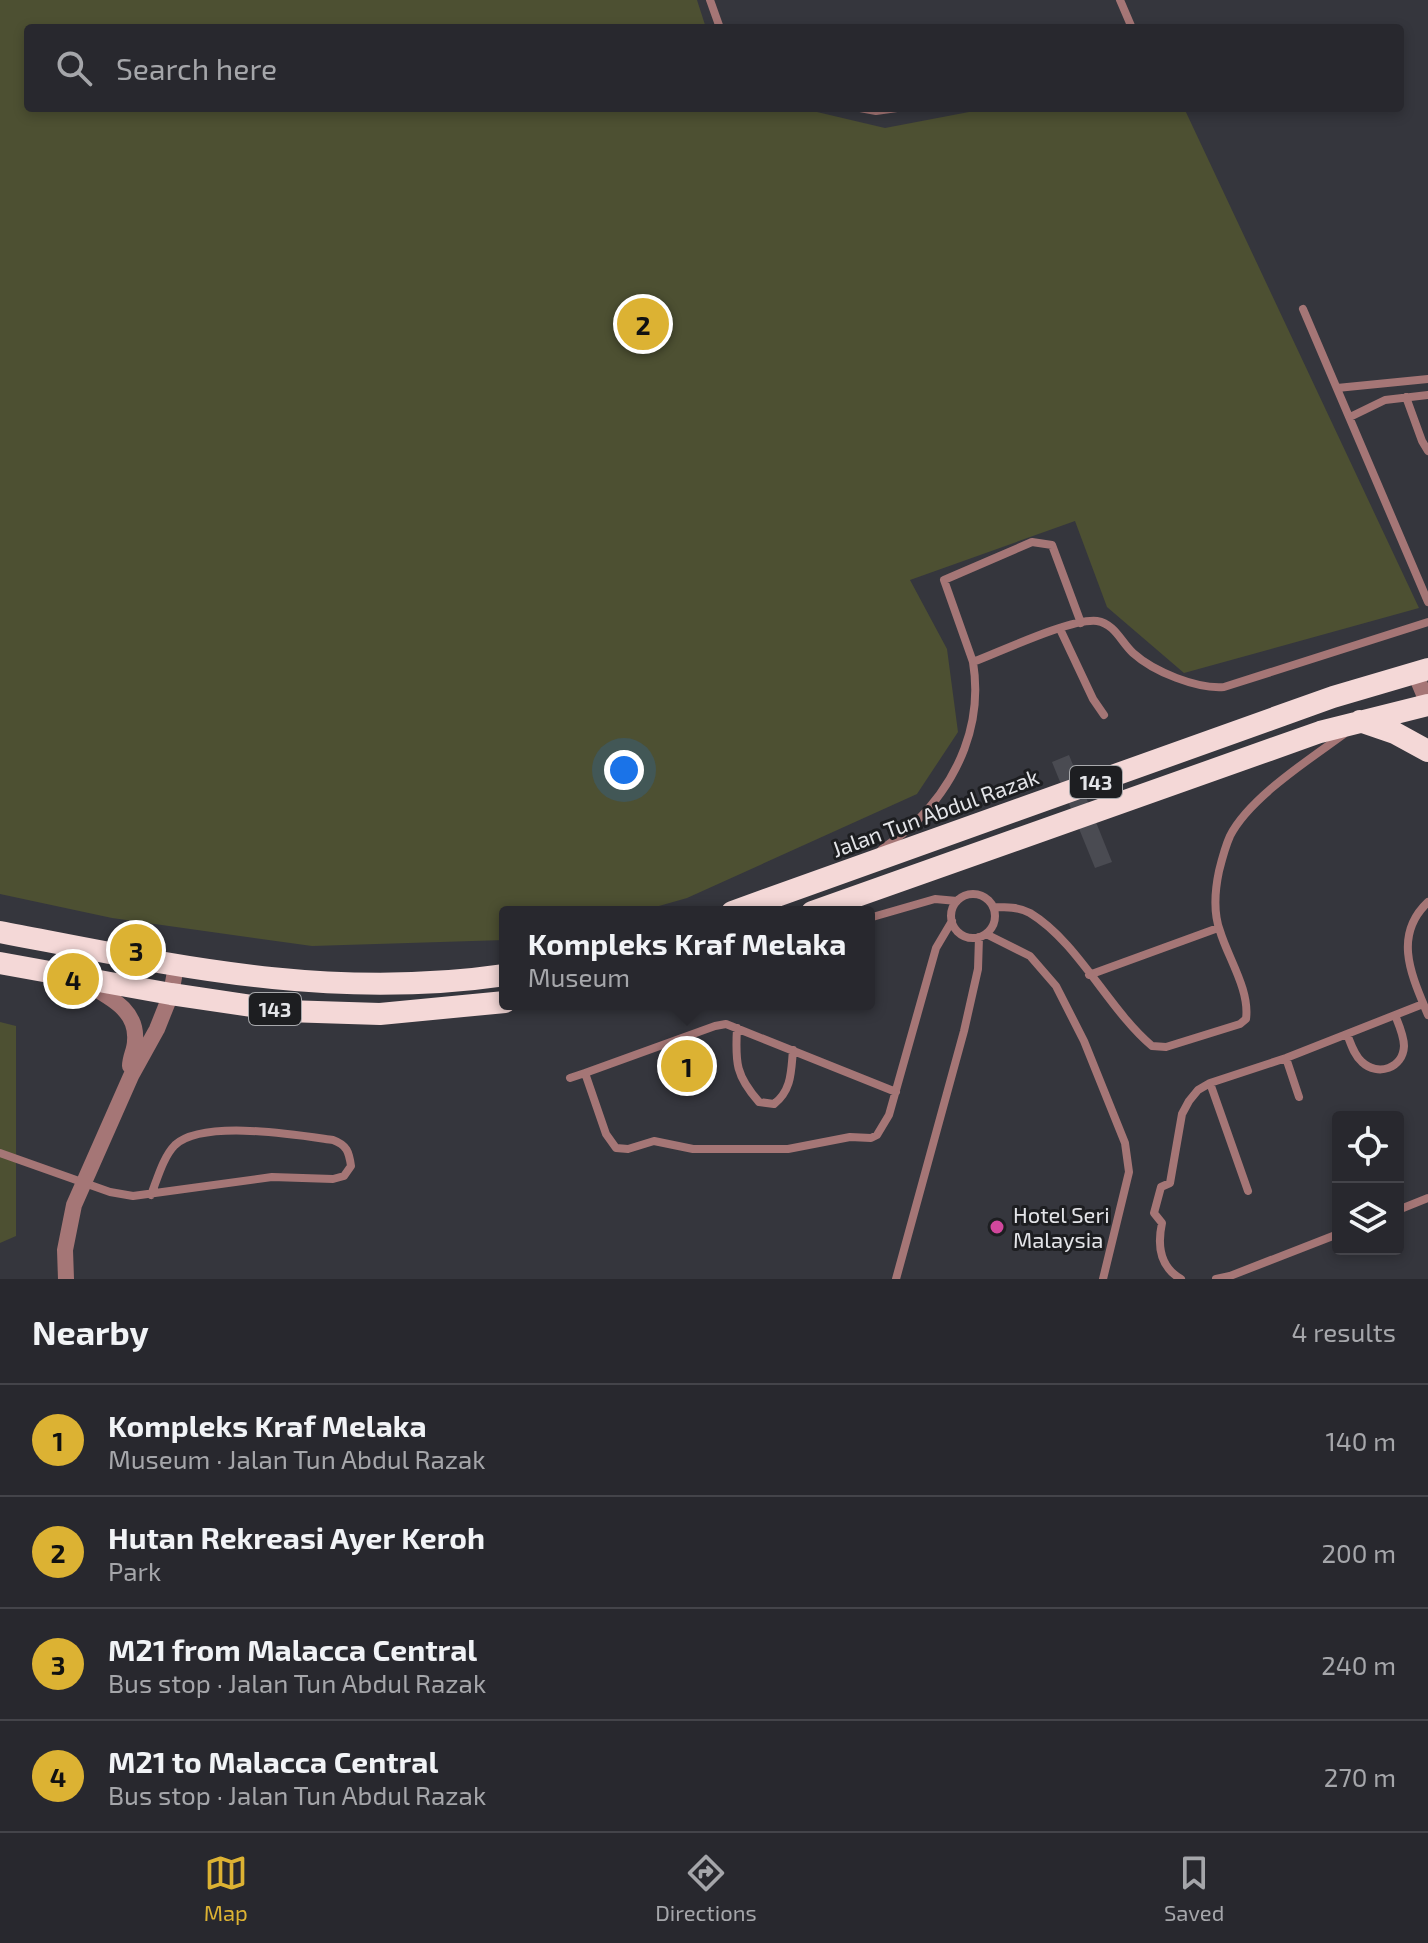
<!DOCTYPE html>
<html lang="en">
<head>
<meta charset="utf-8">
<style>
	:root { --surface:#28282e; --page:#34343a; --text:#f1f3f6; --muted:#a5a6aa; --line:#44444a; --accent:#dcb233 }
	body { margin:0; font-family:"Exo 2",sans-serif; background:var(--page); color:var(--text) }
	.controls { position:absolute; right:24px; bottom:24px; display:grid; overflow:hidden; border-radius:8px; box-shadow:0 4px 12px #0003 }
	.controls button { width:72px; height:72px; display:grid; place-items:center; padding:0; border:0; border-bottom:2px solid var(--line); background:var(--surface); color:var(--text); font:40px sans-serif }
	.you { position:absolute; left:624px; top:770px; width:28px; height:28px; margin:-20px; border:6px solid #fff; border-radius:50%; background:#1a73e8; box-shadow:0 0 0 12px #1a73e833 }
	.badge { display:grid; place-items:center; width:52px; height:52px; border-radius:50%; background:var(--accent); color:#111; font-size:26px; font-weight:700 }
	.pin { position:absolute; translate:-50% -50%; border:4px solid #fff; box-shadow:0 2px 8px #0006 }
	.popup { position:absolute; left:499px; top:906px; width:376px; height:104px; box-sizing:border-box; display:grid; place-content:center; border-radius:8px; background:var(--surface); filter:drop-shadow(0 2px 6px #0005); font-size:26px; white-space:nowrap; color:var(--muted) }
	.popup b { font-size:30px; color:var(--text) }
	.popup::after { content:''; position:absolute; left:50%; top:100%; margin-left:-16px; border:16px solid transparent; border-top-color:var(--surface) }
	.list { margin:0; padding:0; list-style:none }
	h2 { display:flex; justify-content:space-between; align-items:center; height:104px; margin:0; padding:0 32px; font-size:34px }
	h2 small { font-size:26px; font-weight:400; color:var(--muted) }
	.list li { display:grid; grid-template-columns:52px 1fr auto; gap:24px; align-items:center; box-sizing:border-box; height:112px; padding:0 32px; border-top:2px solid var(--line) }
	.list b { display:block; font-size:30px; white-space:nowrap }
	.list p { margin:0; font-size:26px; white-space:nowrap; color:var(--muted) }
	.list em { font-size:26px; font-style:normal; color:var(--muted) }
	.icon { flex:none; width:44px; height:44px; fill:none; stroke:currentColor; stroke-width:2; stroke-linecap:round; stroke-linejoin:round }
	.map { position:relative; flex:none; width:1428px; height:1279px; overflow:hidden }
	.search { position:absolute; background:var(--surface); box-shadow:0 4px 12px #0003; left:24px; right:24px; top:24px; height:88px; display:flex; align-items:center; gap:20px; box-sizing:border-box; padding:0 28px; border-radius:8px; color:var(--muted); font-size:30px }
	.sheet { height:552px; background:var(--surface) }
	nav { display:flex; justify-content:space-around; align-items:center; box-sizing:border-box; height:112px; border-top:2px solid var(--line); background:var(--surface); font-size:22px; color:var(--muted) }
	nav a { display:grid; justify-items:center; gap:4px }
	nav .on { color:var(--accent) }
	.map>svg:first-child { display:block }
	.green { fill:#4d5032 }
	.building { fill:#4a4b52 }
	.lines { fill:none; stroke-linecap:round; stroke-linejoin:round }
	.service { stroke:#a57676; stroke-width:8 }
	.minor { stroke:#a57676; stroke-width:16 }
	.trunk { stroke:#f4d8d7; stroke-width:22 }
	.hotel-dot { fill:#d1479c; stroke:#1d1e21; stroke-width:3 }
	.labels { text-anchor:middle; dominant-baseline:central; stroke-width:6; stroke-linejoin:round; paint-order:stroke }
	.shield { fill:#1d1e21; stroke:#a8a9ac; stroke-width:2 }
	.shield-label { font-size:20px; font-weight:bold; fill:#e3e4e8 }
	.street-label { font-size:22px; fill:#e3e4e8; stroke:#1d1e21 }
	.poi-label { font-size:22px; fill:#e3e4e8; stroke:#1d1e21; text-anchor:start }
</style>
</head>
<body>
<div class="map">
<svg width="1428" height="1279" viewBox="0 0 1428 1279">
	<rect width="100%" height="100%" fill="#35363d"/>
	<path class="green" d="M0 0H697L706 28H28V108H800L885 128 990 108H1184L1419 608 1184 673 1107 607 1075 521 910 580 947 649 958 732 917 794 687 898 638 912H505V940L312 946 112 918 0 894Z
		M0 1022 16 1026V1236L0 1243Z"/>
	<path class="building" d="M1069 755 1112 862 1095 868 1052 762Z"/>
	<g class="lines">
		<path class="service" d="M710 0 720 28
			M1120 0 1132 28
			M860 108 876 111 897 108
			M1303 309 1428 602
			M1337 388 1428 379
			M1406 397 1422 441 1428 451
			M1350 417 1385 400 1428 395
			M1060 629 1093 699 1104 715
			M973 662 944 580 1032 542 1052 545 1081 623
			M881 850C892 841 906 833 916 822 959 779 983 723 973 662 1000 652 1071 618 1097 621 1115 624 1121 642 1133 653 1154 672 1197 689 1224 687L1428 622
			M951 916a22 22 0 1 1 44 0a22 22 0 1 1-44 0Z
			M1428 902C1392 936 1412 976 1428 1015
			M993 907C1006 907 1019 907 1030 913 1078 942 1109 1010 1152 1046L1166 1047 1240 1024 1246 1019C1250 990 1228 958 1220 931 1213 912 1215 890 1219 871 1222 859 1225 847 1230 836 1249 798 1310 759 1344 734
			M869 918 935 899 957 901
			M986 934 1030 956 1056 986 1084 1041 1125 1143 1129 1172 1103 1279
			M1089 975 1218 928
			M737 1028C735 1063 736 1076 759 1102L774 1104C792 1090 791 1071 793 1050
			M1347 1034C1351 1044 1354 1055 1362 1062 1378 1077 1403 1068 1404 1046 1404 1036 1399 1025 1395 1015
			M1286 1058 1299 1097
			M585 1073 715 1026 726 1024 896 1092
			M570 1078 585 1073 606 1134 616 1148 628 1149 654 1141 693 1149H788L850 1137 871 1138 877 1135 889 1115 936 948 952 921
			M1210 1083 1248 1191
			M0 1153 110 1192 133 1196 272 1177 333 1179 344 1176 351 1166C349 1152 347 1145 333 1140 297 1135 203 1119 175 1145 163 1157 157 1180 151 1195
			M1398 1210 1428 1198
			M896 1279 964 1031 978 969 979 937
			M1181 1279C1160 1267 1157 1246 1162 1223L1154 1213 1161 1187 1170 1183 1182 1114 1189 1101 1198 1090 1210 1083 1286 1058 1423 1004
			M1216 1279 1230 1276 1338 1234"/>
		<path class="minor" d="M1415 673 1428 704
			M82 981C106 996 138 1008 135 1041 135 1050 130 1057 130 1066
			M66 1279 65 1250 74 1205 131 1076 157 1029 171 994 176 966"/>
		<path class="trunk" d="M1360 721 1395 733 1428 751
			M732 912 1333 697 1428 669
			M812 912 1320 732 1428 705
			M0 932C173 965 327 1001 505 975
			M0 963 171 994 286 1011 380 1014 505 1002"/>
	</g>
	<circle class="hotel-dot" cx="997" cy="1227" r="8"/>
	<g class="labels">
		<g class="shield">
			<rect x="1070" y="766" width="52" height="32" rx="6"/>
			<rect x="249" y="993" width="52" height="32" rx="6"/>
		</g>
		<g class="shield-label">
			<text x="1096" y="782">143</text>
			<text x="275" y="1009">143</text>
		</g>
		<g class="street-label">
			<text transform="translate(935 812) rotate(-20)">Jalan Tun Abdul Razak</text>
		</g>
		<g class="poi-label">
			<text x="1013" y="1214">Hotel Seri<tspan x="1013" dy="25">Malaysia</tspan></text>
		</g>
	</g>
</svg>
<div class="controls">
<button><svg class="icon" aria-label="locate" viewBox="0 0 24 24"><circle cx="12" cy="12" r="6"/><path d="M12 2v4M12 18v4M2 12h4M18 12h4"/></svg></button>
<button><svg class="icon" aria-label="layers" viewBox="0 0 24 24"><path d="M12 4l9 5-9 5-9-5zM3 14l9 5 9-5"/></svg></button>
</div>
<div class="you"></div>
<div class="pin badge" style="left:687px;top:1066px">1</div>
<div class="popup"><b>Kompleks Kraf Melaka</b>Museum</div>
<div class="pin badge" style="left:643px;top:324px">2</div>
<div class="pin badge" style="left:136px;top:950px">3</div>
<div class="pin badge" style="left:73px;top:979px">4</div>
<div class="search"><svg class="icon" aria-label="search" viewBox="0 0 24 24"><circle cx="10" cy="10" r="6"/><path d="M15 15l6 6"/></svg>Search here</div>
</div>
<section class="sheet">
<h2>Nearby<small>4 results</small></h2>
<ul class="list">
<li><span class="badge">1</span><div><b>Kompleks Kraf Melaka</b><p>Museum · Jalan Tun Abdul Razak</p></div><em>140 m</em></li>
<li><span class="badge">2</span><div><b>Hutan Rekreasi Ayer Keroh</b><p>Park</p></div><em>200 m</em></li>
<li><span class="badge">3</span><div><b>M21 from Malacca Central</b><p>Bus stop · Jalan Tun Abdul Razak</p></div><em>240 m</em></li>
<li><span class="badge">4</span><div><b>M21 to Malacca Central</b><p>Bus stop · Jalan Tun Abdul Razak</p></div><em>270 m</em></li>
</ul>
</section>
<nav>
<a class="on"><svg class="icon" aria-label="map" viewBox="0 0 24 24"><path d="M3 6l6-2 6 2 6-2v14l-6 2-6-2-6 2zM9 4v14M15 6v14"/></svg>Map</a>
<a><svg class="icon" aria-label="directions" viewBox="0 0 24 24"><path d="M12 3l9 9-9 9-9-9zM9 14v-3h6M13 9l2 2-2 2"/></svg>Directions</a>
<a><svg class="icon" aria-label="saved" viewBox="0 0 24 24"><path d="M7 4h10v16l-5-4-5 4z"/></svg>Saved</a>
</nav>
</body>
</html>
